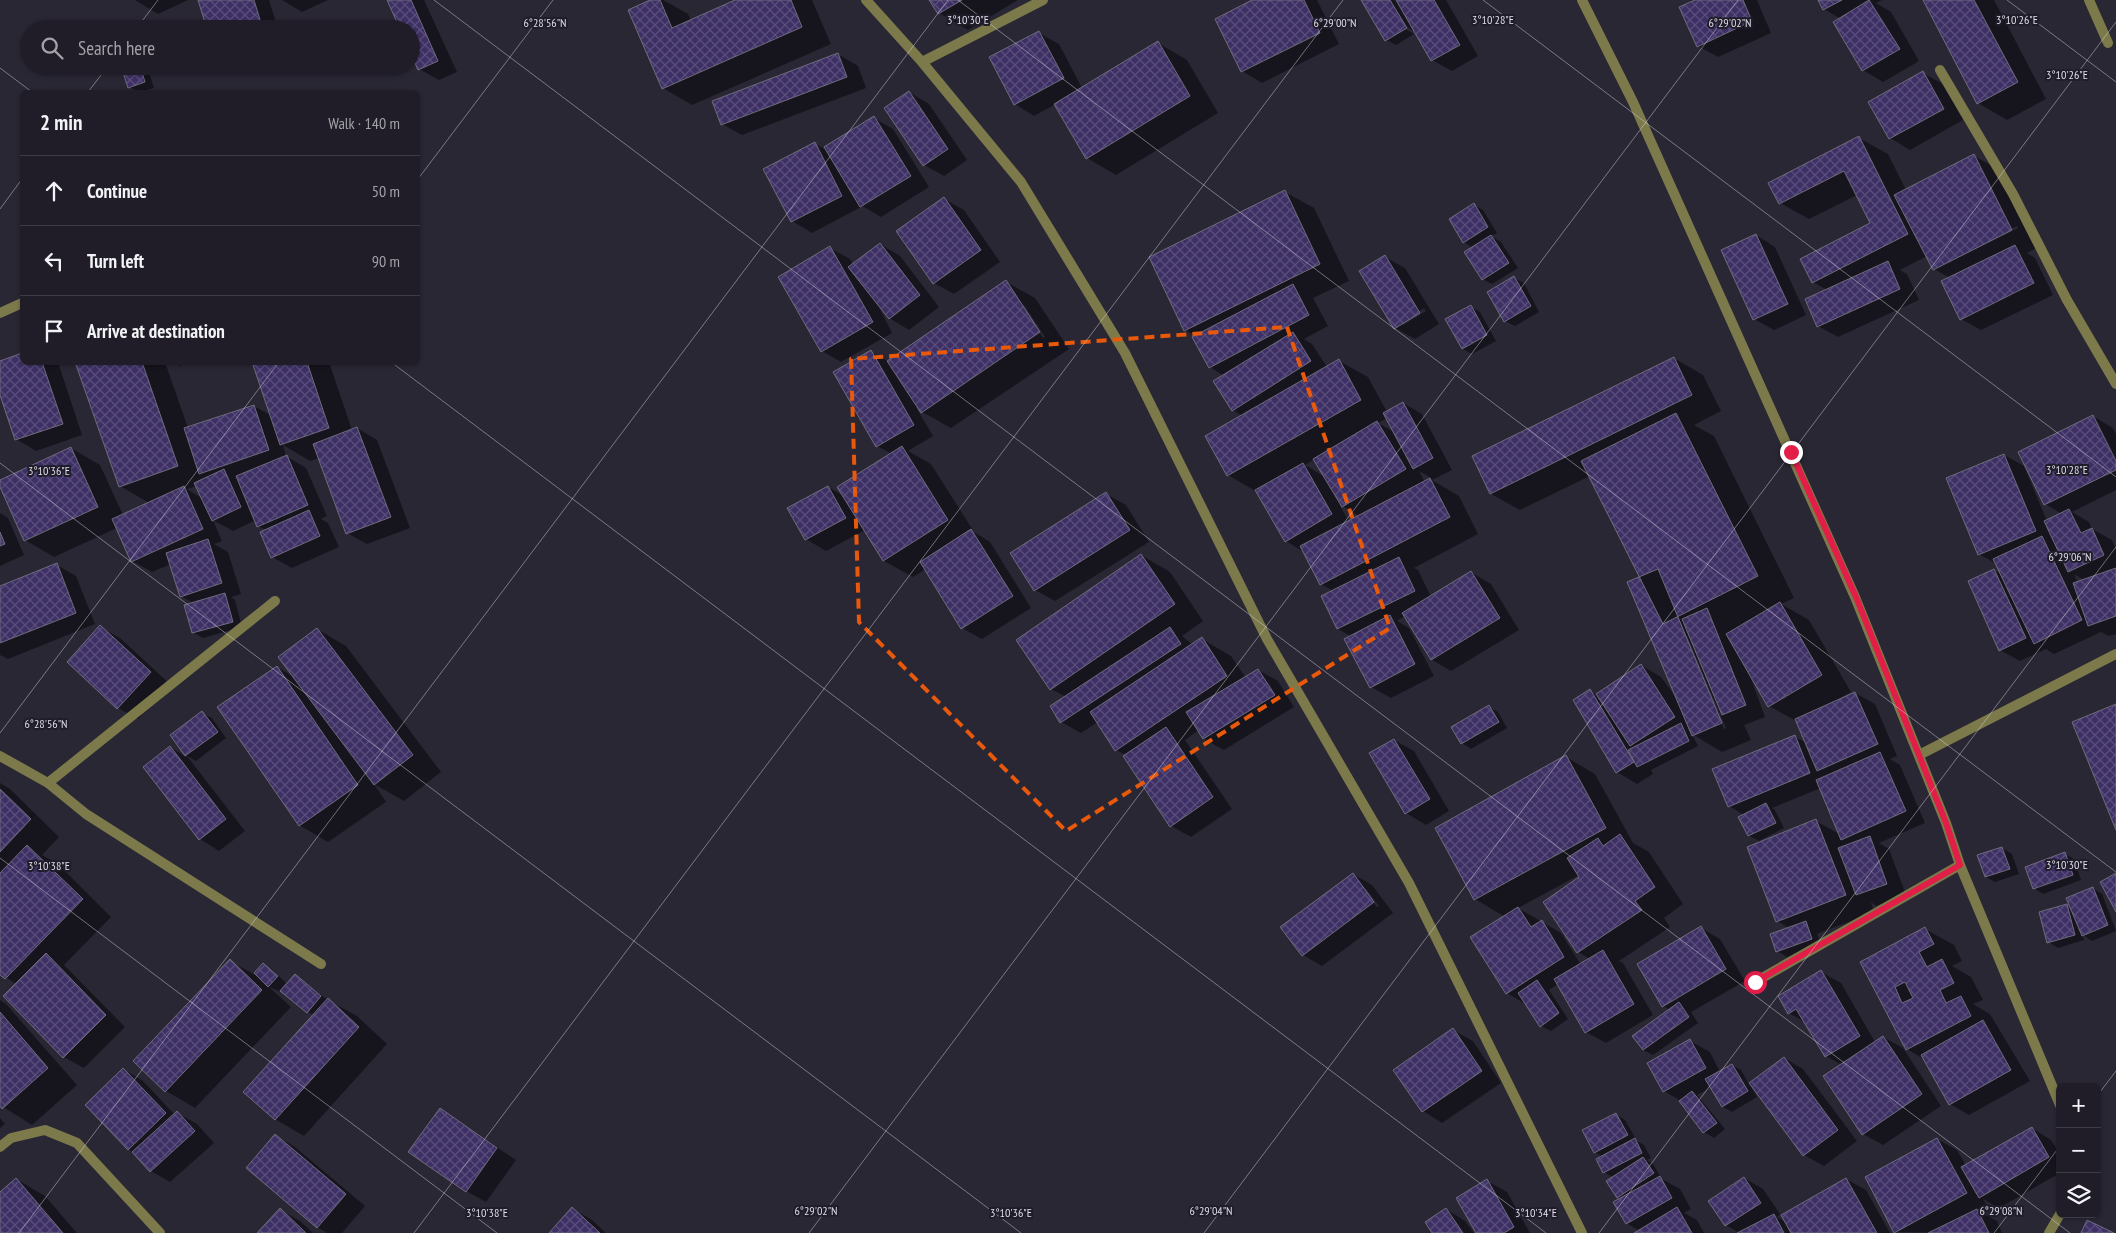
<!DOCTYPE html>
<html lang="en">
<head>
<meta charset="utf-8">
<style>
	:root { --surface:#201d28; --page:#282630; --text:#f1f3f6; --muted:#a2a2a8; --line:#3d3b45 }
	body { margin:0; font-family:"PT Sans Narrow",sans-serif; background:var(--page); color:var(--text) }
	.controls { position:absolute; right:15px; bottom:15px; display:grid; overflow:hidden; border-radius:8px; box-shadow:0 1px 4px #0004 }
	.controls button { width:45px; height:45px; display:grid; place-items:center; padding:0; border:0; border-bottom:1px solid var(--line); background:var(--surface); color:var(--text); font:25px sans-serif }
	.stop { position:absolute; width:15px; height:15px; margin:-11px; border:4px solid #e11d48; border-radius:50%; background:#fff }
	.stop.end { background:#e11d48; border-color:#fff; box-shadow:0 1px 5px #0008 }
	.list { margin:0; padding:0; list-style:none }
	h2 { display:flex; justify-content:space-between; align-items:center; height:65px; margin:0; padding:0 20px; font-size:21px }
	h2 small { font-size:16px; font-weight:400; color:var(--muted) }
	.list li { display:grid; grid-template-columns:32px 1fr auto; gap:15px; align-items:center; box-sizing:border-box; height:70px; padding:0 20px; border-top:1px solid var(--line) }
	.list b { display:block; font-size:19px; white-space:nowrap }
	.list em { font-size:16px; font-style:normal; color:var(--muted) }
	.icon { flex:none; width:28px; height:28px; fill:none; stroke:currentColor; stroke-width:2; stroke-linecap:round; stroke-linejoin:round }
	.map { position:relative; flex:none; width:2116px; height:1233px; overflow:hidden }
	.search { position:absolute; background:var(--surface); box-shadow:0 1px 4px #0004; left:20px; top:20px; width:400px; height:55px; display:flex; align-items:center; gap:12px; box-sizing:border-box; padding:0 18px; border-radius:28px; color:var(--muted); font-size:19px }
	.panel { position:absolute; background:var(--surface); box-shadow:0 1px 4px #0004; left:20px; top:90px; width:400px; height:275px; border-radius:8px }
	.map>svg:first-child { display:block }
	.shadow { fill:#0007; fill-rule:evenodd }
	.building { fill:url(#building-cross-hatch); stroke:#6e6b7c; fill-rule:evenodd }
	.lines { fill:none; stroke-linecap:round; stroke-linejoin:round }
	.minor { stroke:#7c794a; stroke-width:10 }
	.route { stroke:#e11d48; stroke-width:6 }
	.marked { fill:none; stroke:#e8590c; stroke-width:4; stroke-dasharray:10 6; stroke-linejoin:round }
	.ticks { fill:none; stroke:#dfdde7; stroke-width:1; stroke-opacity:0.45 }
	.ticks-label { font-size:12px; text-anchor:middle; fill:#dfdde7; stroke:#201d2b; stroke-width:4; stroke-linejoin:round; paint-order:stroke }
</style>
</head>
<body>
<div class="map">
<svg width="2116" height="1233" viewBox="0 0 2116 1233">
	<defs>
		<pattern id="building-cross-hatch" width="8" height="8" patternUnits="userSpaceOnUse" patternTransform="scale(1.25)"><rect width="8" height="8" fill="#3e3065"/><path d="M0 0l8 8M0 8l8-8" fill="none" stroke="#594e7b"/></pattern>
	</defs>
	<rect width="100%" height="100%" fill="#2a2735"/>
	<path class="shadow" d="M135 0H188L158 14Z
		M199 0H269L278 29H208Z
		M282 0H328L302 12Z
		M388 0H424L457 72 439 80 419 69 411 29Z
		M653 0H663L688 14 691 21 738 0H812L831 44 692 105 663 88Z
		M931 0H1018L968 30 939 13Z
		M1255 0H1317L1339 44 1262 83 1242 71Z
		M1363 0H1446L1478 56 1452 71 1432 60 1417 33 1402 24 1400 26 1414 34 1396 45 1386 40Z
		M1698 0H1757L1771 33 1718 57 1698 46Z
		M1819 0H1882L1876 3 1891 12 1919 61 1883 82 1863 70 1841 19 1824 9Z
		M1924 0H1994L2046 99 2007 120 1978 103Z
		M1039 33 1059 44 1082 88 1158 43 1187 60 1218 113 1116 175 1087 158 1056 104 1034 116 1015 104Z
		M838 54 858 66 866 88 742 135 722 124Z
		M122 66H147L154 88 139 92 129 87Z
		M1923 73 1943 84 1963 120 1910 150 1890 138Z
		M909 92 929 104 967 160 944 176 924 165Z
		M874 118 893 129 929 187 881 217 859 204 861 207 812 233 792 221 814 143 828 151Z
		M1859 138 1888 154 1906 190 1974 156 2003 172 2040 246 2027 253 2035 258 2053 295 1981 330 1961 319 1950 278 1934 269 1927 256 1900 270 1907 274 1919 300 1838 337 1818 326 1827 290 1813 282 1872 224 1857 195 1809 219 1780 203ZM2017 226 2018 228 1948 263V261Z
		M1285 192 1314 208 1349 281 1313 298 1328 326 1304 339 1312 344 1327 367 1339 361 1368 377 1387 412 1403 403 1422 414 1452 470 1432 480 1459 496 1478 534 1414 568 1418 570 1431 597 1471 572 1491 584 1519 630 1451 671 1432 660 1405 616 1397 621 1409 628 1434 676 1391 698 1371 687 1352 637 1338 629 1333 591 1321 584 1304 552 1286 541 1257 492 1228 475 1242 416 1233 410 1224 376 1210 367 1196 336 1185 330ZM1387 418 1394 432 1378 423ZM1315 459 1325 477 1305 465ZM1419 471 1431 478 1425 482ZM1339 504 1359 516 1349 522Z
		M944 199 964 210 1000 262 954 294 934 283Z
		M1474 205 1483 210 1497 233 1491 236 1501 242 1518 268 1492 284 1482 279 1473 248 1464 242Z
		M1756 235 1775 247 1806 315 1774 330 1754 319Z
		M880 244 900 256 939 307 909 330 889 318 876 301 892 333 841 362 822 351 830 248 850 259 853 265Z
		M1385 257 1405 268 1439 324 1415 339 1395 328ZM1424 308 1426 311 1403 325V322Z
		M1514 278 1524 283 1539 312 1515 326 1505 321Z
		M1006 282 1035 298 1069 349 951 428 917 409 933 436 908 451 931 464 974 532 990 542 1031 608 982 639 962 628 926 569 913 577 884 561 865 530 826 551 806 539 789 509 828 487 844 496 892 454 877 446 871 352 888 361ZM1021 305H1024L1045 337 1043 338Z
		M1471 307 1480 312 1496 341 1472 354 1463 349Z
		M22 355V362H58L82 435 36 451 16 439 0 391V362Z
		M1674 358 1703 375 1721 411 1694 425 1714 436 1794 598 1781 604 1809 620 1851 692 1842 697 1843 699 1855 693 1875 704 1897 756 1890 759 1900 765 1925 823 1879 843 1889 849 1906 895 1876 906 1871 902 1874 912 1817 934 1821 944 1787 957 1777 951 1789 928 1777 921 1816 821 1841 835 1821 788 1772 808 1775 810 1784 828 1759 841 1749 836 1740 817 1744 815 1729 806 1795 737 1807 743 1798 722 1769 706 1748 670 1765 717 1744 725 1751 740 1722 752 1692 734 1698 746 1651 770 1653 774 1637 784 1617 772 1590 691 1597 695 1641 665 1661 677 1680 703 1641 578 1590 476 1520 510 1491 494ZM1685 636H1687L1726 728 1724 729Z
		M77 362H165L188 428 254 406 272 416 254 362H329L352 430 357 428 377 440 410 528 367 544 347 533 319 458 310 461 283 445 286 456 306 468 327 516 321 519 328 523 339 547 292 568 272 557 266 530 258 526 256 520 233 531 213 520 222 541 214 544 228 552 241 594 231 597 235 600 242 627 203 638 194 633 186 605 193 603 181 596 171 564 152 572 132 561 117 528 54 557 25 540 0 481 71 448 100 465 123 515 149 503 120 486ZM197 486 203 499 187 489Z
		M173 362H189L179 366Z
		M2093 416 2113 428 2116 434V490L2072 512 2089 522 2092 529 2112 540 2116 550V634L2109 636 2101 632 2054 654 2046 649 2020 661 2000 650 1994 570 2002 575 1998 565 1979 554 2004 455 2024 466 2047 521 2062 514 2045 504ZM2074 574 2084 580 2078 583Z
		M1106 494 1126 505 1149 542 1055 601 1035 590Z
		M0 513 8 518 24 555 0 566Z
		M1141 555 1170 572 1203 621 1182 636 1193 645 1202 639 1231 656 1246 678 1258 670 1278 681 1294 707 1224 750 1204 739 1199 730 1185 740 1232 809 1191 837 1171 826 1126 755 1116 750 1098 722 1081 733 1061 722 1066 697 1051 689Z
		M57 565 76 576 95 624 8 659 0 655V587Z
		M100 627 120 638 170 684 138 719 118 708Z
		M317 629 346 646 441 772 404 801 374 784 386 802 328 842 299 825 277 667 294 677Z
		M1489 707 1498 712 1507 728 1471 749 1462 743Z
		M202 713 212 718 226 738 196 761 187 756 245 831 219 851 200 839 170 747 188 758 172 735Z
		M1394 740 1414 751 1449 811 1426 825 1406 813Z
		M1566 757 1595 774 1633 843 1649 852 1683 904 1664 918 1670 927 1619 961 1623 963 1653 1015 1606 1043 1586 1032 1558 984 1549 990 1568 1019 1551 1031 1541 1026 1527 1005 1507 993 1505 917 1475 899ZM1579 875 1578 952 1590 959 1581 965 1561 933 1518 908Z
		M0 783 10 789 59 837 42 855 57 863 111 917 64 965 125 1027 84 1068 64 1057 16 984 0 973Z
		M2002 848 2012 854 2019 874 1995 882 1986 877Z
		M2065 854 2074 859 2081 880 2043 894 2034 888Z
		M1353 874 1372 885 1393 913 1322 966 1303 955ZM1363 889H1366L1379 906 1377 907Z
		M2093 888 2102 894 2116 931 2092 941 2083 935 2084 940 2058 948 2048 942 2067 906 2072 909Z
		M1701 928 1720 939 1745 981 1691 1012 1698 1023 1653 1055 1643 1050 1670 1010 1663 1006Z
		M1925 929 1954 945 1962 961 1952 966 1971 977 1983 1000 1973 1004 1990 1014 2030 1081 1969 1115 1950 1104 1925 1060 1907 1049 1862 962Z
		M230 961 259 977 264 965 273 970 286 983 279 991 269 987 291 1007 195 1108 166 1091Z
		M1821 972 1841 983 1875 1042 1883 1037 1903 1048 1941 1106 1883 1145 1863 1134 1842 1065 1826 1056 1806 1023 1789 1013Z
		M295 976 328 1000 357 1016 387 1044 304 1136 275 1119 314 1015 308 1012Z
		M0 1000 6 1004 77 1085 32 1125 0 1105Z
		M1453 1030 1473 1041 1501 1083 1442 1123 1423 1111Z
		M1690 1041 1710 1052 1720 1072 1732 1065 1741 1070 1749 1084 1784 1058 1803 1069 1857 1141 1824 1166 1804 1155 1753 1087 1752 1088 1757 1097 1732 1112 1723 1107 1711 1087 1697 1095 1725 1129 1714 1138 1704 1132 1681 1101 1664 1091Z
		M123 1069 143 1081 175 1115 177 1113 197 1124 214 1143 170 1182 151 1171 129 1149Z
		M440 1110 516 1160 486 1202 466 1191Z
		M1616 1114 1625 1120 1637 1141 1644 1145 1651 1158 1647 1160 1653 1164 1662 1179 1680 1189 1691 1209 1684 1213 1697 1220 1704 1233H1637L1640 1231 1626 1223 1621 1199 1618 1197 1614 1178 1604 1172 1603 1157 1595 1152Z
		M0 1118 5 1124 0 1128Z
		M2032 1128 2051 1140 2060 1154V1173L1999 1208 1983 1199 1986 1204 1976 1210 1997 1221 2002 1233 1895 1232 1937 1139 1957 1150 1966 1166Z
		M275 1135 295 1147 365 1206 342 1233H327L317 1227Z
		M1744 1178 1763 1189 1780 1214 1777 1217 1786 1222 1846 1179 1866 1190 1890 1233H1739L1726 1225Z
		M16 1179 45 1196 77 1233H0V1193Z
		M1487 1181 1507 1192 1530 1233H1477Z
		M573 1209 592 1220 606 1233H550Z
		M1446 1209 1465 1221 1474 1233H1434Z
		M281 1210 300 1221 313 1233H259Z"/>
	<path class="building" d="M198 0H254L261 23 241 29H207Z
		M387 0H411L438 61 418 70 411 54V29H400Z
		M650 0H660L672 28 735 0H791L802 27 662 89 628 10Z
		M929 0H962L938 14Z
		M1252 0H1304L1320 33 1241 72 1215 19Z
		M1361 0H1390L1407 28 1385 41Z
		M1396 0H1434L1460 45 1431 61Z
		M1695 0H1743L1752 21 1697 47 1679 7Z
		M1818 0H1842L1823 10Z
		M1869 0 1900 49 1862 71 1833 22Z
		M1923 0H1974L2018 82 1977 104Z
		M1039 31 1064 78 1014 105 989 57Z
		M1158 41 1190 96 1086 159 1054 104Z
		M838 53 847 77 721 125 712 101Z
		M121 66H140L145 82 128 88Z
		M1923 71 1944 109 1889 139 1868 102Z
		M909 91 948 149 923 166 884 108Z
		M874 116 911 176 860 207 824 147Z
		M1859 136 1908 234 1812 283 1800 259 1870 223 1844 171 1779 204 1768 183Z
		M815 142 842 196 791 222 763 169Z
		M1974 154 2012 230 1933 270 1894 195Z
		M1285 190 1320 264 1184 331 1149 257Z
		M944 197 981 250 933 284 896 231Z
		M1474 203 1488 227 1463 243 1449 219Z
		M1756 234 1788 304 1753 320 1721 250Z
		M1491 235 1509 263 1482 280 1464 252Z
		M880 243 920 295 889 319 848 267Z
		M2015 245 2034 283 1960 320 1941 281Z
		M830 246 873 322 821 352 778 277Z
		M1385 255 1420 313 1394 329 1359 271Z
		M1888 261 1900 289 1817 327 1805 299Z
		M1514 276 1531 306 1504 322 1487 292Z
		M1006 280 1040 332 921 413 887 361Z
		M1293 284 1309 315 1209 368 1192 337Z
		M1471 305 1487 335 1462 349 1445 319Z
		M1293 332 1311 361 1232 411 1213 381Z
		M871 350 914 425 876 447 833 372Z
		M22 353V362H42L63 424 15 440 0 395V361Z
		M1674 357 1692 395 1490 494 1472 456Z
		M1339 359 1361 400 1227 476 1205 436Z
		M75 362H142L178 466 119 487Z
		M252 362H307L329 428 280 445Z
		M1403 402 1433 458 1413 469 1383 413Z
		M254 405 269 450 199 474 184 428Z
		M1676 413 1758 576 1663 624 1581 461Z
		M2093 415 2116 461V470L2044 505 2018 452Z
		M1377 421 1406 469 1342 507 1313 459Z
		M357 427 391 517 346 534 313 444Z
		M902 446 948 520 883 561 837 487Z
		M71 447 98 507 24 541 0 487V480Z
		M2004 454 2036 531 1978 555 1946 478Z
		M287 455 308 505 257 527 236 476Z
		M1303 463 1332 514 1285 542 1255 490Z
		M224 469 241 507 212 521 194 483Z
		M1430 478 1450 517 1320 585 1300 546Z
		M184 486 203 529 131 562 112 519Z
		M828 486 846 518 805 540 787 508Z
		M1106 492 1130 530 1034 591 1010 553Z
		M2069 509 2081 533 2092 528 2104 555 2068 572 2044 521Z
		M309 510 320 536 271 558 260 532Z
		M971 529 1013 596 961 629 920 562Z
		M0 532 5 544 0 546Z
		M2042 536 2082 620 2034 644 1993 559Z
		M208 539 222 583 180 597 166 553Z
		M1141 554 1175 604 1050 690 1016 640Z
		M1399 557 1415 591 1337 629 1321 596Z
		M57 563 76 613 0 643V586Z
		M2116 568V616L2088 626 2073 583Z
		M1658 569 1722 723 1692 736 1627 582Z
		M1994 569 2026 638 1999 651 1968 581Z
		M1471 571 1500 618 1431 660 1402 613Z
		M225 593 233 622 192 633 184 605Z
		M1780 602 1822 675 1768 707 1726 634Z
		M1707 608 1746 705 1722 715 1682 619Z
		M1390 615 1415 664 1370 688 1344 639Z
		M100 625 151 672 117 709 67 662Z
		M1170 627 1181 644 1060 723 1050 706Z
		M317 628 413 755 374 785 278 657Z
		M1202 637 1227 676 1115 751 1090 712Z
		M1641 664 1675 717 1630 746 1596 694Z
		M277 666 358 785 299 826 217 707Z
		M1258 669 1275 695 1203 739 1186 712Z
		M1590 689 1634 762 1616 773 1573 700Z
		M1855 692 1878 744 1817 771 1795 719Z
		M2116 704V830L2072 722Z
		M1489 705 1499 722 1461 744 1451 727Z
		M202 711 218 732 185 756 170 735Z
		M1681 723 1689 741 1637 767 1628 750Z
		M1166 727 1213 797 1170 827 1123 756Z
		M1795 735 1810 773 1728 807 1712 769Z
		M1394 739 1430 799 1405 814 1369 753Z
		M170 746 226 819 199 840 143 767Z
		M1880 752 1906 811 1841 840 1816 780Z
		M1566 755 1606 828 1474 900 1435 828Z
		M0 789 31 819 0 852Z
		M1766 803 1776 823 1748 836 1738 817Z
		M1816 819 1846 895 1776 922 1747 847Z
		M1620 834 1655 887 1635 901 1642 910 1577 953 1543 902 1579 877 1567 858 1598 838 1603 846Z
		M1870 836 1887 884 1856 895 1838 848Z
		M27 845 83 899 5 979 0 975V873Z
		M2002 847 2010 869 1985 877 1977 855Z
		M2065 852 2073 875 2033 889 2025 867Z
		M1353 873 1374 902 1302 956 1280 927Z
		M2116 873V912L2100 882Z
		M2093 887 2108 925 2082 936 2066 898Z
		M2067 904 2075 935 2047 943 2039 912Z
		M1518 907 1531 927 1542 920 1564 957 1506 994 1470 937Z
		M1806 921 1812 939 1776 952 1770 934Z
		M1701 926 1726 969 1662 1007 1637 964Z
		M1925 927 1934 944 1919 952 1927 967 1942 959 1954 983 1940 990 1946 1003 1961 996 1971 1016 1906 1050 1860 962ZM1905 982 1913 998 1902 1003 1895 987Z
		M1603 950 1634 1004 1585 1033 1554 979Z
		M46 953 106 1015 63 1058 3 996Z
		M230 959 262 990 165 1092 133 1061Z
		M263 963 278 976 268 987 254 973Z
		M1821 970 1860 1036 1825 1057 1796 1009 1788 1014 1778 996Z
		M295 974 321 996 307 1013 280 991Z
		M1537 980 1559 1013 1540 1027 1518 993Z
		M328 998 359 1027 275 1120 243 1092Z
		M1679 1002 1689 1017 1643 1050 1632 1036Z
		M0 1012 48 1068 2 1109 0 1106Z
		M1983 1020 2011 1070 1949 1105 1921 1055Z
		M1453 1028 1482 1071 1422 1112 1393 1070Z
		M1883 1036 1922 1094 1862 1135 1823 1076Z
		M1690 1039 1706 1068 1663 1092 1647 1063Z
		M1784 1057 1838 1130 1803 1156 1749 1083Z
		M1732 1064 1748 1091 1722 1107 1705 1079Z
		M123 1068 166 1113 128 1150 85 1105Z
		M1692 1091 1717 1123 1703 1133 1679 1101Z
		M440 1108 497 1148 466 1192 408 1152Z
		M177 1111 195 1131 150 1172 132 1152Z
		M1616 1113 1628 1135 1594 1153 1582 1130Z
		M2032 1127 2049 1157 1979 1198 1961 1167Z
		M275 1134 346 1194 317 1228 246 1168Z
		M1635 1138 1642 1153 1603 1173 1596 1159Z
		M1937 1138 1967 1193 1894 1233 1865 1177Z
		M1643 1157 1654 1173 1617 1198 1606 1181Z
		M1660 1176 1672 1198 1626 1224 1613 1202Z
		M1744 1177 1761 1203 1725 1226 1708 1201Z
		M16 1178 63 1233H0V1192Z
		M1846 1178 1877 1233H1791L1781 1215Z
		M1487 1179 1514 1227 1504 1233H1476L1456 1198Z
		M572 1207 600 1233H549Z
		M1677 1207 1692 1233H1634Z
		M280 1208 306 1233H257Z
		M1446 1208 1463 1233H1432L1425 1222Z
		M1977 1209 1989 1233H1928Z
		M1774 1214 1784 1233H1737Z
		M2087 1220 2114 1233H2081Z"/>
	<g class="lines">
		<path class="minor" d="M866 0 922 62 1021 182 1125 353 1267 639 1409 883 1582 1233
			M1582 0 1633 102 1855 597 1946 823 1960 865 2060 1105
			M2089 0 2108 43
			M922 62 1043 0
			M1940 70 2013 194 2067 300 2116 384
			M0 313 22 303
			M1919 755 2116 654
			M0 756 48 783 86 814 321 964
			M48 783 275 601
			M1755 982 1960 865
			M0 1147 11 1138 45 1130 77 1143 160 1233
			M2049 1233 2060 1214"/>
	</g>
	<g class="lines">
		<path class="route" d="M1755 982 1960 865 1946 823 1856 597 1791 452"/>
	</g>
	<path class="marked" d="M1287 327 1390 628 1066 831 859 622 851 359Z"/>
	<path class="ticks" d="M434 0 2070 1233M958 0 2116 872M1483 0 2116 477M2007 0 2116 82M136 29 158 0M0 68 32 92M88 92 108 66M418 179 553 0M0 209 22 179M391 362 1546 1233M0 463 1021 1233M0 733 279 362M0 858 497 1233M2097 1096 2116 1071M19 1233 948 0M414 1233 1343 0M809 1233 1738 0M1204 1233 2116 22M1599 1233 2116 547M1994 1233 2060 1146"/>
	<g class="ticks-label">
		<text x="968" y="24">3°10'30"E</text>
		<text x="1493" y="24">3°10'28"E</text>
		<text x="2017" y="24">3°10'26"E</text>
		<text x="545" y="27">6°28'56"N</text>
		<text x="1335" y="27">6°29'00"N</text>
		<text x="1730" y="27">6°29'02"N</text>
		<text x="2067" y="79">3°10'26"E</text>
		<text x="2067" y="474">3°10'28"E</text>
		<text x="49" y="475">3°10'36"E</text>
		<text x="2070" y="561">6°29'06"N</text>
		<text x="46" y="728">6°28'56"N</text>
		<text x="2067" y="869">3°10'30"E</text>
		<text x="49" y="870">3°10'38"E</text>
		<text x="816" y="1215">6°29'02"N</text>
		<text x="1211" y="1215">6°29'04"N</text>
		<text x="2001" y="1215">6°29'08"N</text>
		<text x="487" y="1217">3°10'38"E</text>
		<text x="1011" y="1217">3°10'36"E</text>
		<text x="1536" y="1217">3°10'34"E</text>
	</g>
</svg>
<div class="controls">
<button>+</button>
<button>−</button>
<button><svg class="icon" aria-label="layers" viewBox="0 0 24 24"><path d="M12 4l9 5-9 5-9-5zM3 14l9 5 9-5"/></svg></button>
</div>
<div class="stop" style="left:1755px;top:982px"></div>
<div class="stop end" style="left:1791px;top:452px"></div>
<div class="search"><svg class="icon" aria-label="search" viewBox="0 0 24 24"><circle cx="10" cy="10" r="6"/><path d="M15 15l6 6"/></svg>Search here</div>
<section class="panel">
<h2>2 min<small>Walk · 140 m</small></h2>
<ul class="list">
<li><svg class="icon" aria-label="ahead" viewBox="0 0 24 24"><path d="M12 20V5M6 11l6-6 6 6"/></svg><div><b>Continue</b></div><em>50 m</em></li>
<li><svg class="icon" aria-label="left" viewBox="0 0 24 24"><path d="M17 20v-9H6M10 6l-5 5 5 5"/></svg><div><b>Turn left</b></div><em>90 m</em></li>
<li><svg class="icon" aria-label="arrive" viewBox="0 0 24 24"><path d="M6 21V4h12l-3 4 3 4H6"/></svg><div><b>Arrive at destination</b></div></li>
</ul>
</section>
</div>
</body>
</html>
